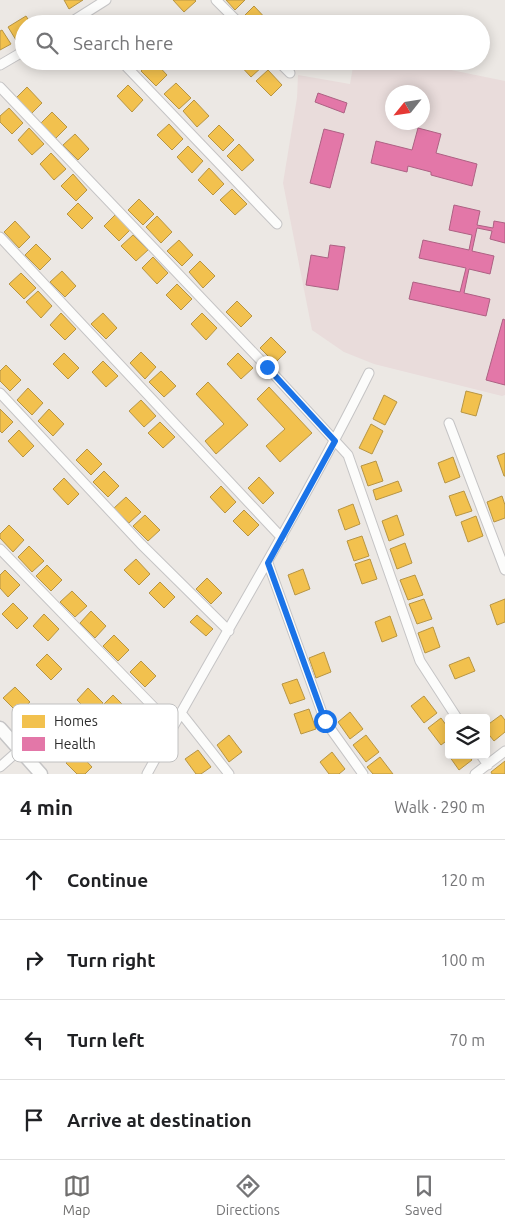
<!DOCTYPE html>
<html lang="en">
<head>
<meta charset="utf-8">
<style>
	:root { --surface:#fff; --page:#f2f2f2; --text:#202124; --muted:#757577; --line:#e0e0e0; --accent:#706f6e }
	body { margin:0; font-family:Ubuntu,sans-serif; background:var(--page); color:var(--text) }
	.controls { position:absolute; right:15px; bottom:15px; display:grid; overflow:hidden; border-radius:5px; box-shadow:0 2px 12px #0003 }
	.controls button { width:45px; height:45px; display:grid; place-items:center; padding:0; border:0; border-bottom:1px solid var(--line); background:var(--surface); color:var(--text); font:25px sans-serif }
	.compass { position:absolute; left:385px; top:85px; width:45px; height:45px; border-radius:50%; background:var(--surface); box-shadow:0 2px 12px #0003; rotate:240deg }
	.stop { position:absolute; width:15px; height:15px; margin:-11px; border:4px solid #1a73e8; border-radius:50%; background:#fff }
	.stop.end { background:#1a73e8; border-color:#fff; box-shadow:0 1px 5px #0008 }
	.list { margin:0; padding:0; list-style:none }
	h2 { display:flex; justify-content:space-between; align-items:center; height:65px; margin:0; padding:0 20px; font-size:21px }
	h2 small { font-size:16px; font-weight:400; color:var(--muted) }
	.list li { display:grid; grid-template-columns:32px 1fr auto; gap:15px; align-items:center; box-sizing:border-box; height:80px; padding:0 20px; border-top:1px solid var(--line) }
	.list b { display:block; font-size:19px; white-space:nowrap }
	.list em { font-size:16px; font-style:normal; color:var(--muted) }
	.icon { flex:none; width:28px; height:28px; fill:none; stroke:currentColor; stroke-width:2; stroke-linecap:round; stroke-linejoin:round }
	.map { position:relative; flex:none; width:505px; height:774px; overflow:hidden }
	.search { position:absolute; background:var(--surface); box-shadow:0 2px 12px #0003; left:15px; right:15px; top:15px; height:55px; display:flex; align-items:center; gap:12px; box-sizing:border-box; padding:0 18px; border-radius:28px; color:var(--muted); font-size:19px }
	.sheet { height:385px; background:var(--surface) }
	nav { display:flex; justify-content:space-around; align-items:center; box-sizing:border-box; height:70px; border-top:1px solid var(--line); background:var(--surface); font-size:14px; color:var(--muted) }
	nav a { display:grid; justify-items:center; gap:2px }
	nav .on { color:var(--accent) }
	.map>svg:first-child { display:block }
	.medical { fill:#e9dcdb; fill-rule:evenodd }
	.homes { fill:#f2c14e; stroke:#b79544 }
	.health { fill:#e377a8; stroke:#ad6183 }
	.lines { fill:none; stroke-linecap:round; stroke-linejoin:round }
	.street-casing { stroke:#c5c4c5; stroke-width:11 }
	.secondary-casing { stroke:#c5c4c5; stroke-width:15 }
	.street { stroke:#fcfcfb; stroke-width:9 }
	.secondary { stroke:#fcfcfb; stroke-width:12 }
	.route { stroke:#1a73e8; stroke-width:6 }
	.key { fill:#fff; stroke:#c0c0c0; stroke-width:1 }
	.key-label { font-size:14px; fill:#2e2e2e }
</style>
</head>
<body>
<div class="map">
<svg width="505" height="774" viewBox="0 0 505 774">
	<rect width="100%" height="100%" fill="#ece8e4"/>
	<path class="medical" d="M354 61H407L505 81V395L502 396 374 364 344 352 312 330 283 183 297 98 298 75 350 84ZM392 92H422V122H392Z"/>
	<path class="homes" d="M64 0H83L69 9Z
		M173 0H195L196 1 184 12Z
		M226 0H245L235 10Z
		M254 6 269 22 267 24H249L243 17Z
		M26 16 31 24H24V36L16 40 8 27Z
		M2 30 11 44 0 50V31Z
		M151 61H154L167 75 156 86 141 71Z
		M258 61 263 66 251 77 237 62Z
		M268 70 282 85 271 96 256 81Z
		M176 83 191 98 179 109 164 94Z
		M128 85 143 100 132 112 117 96Z
		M27 87 42 103 31 114 16 98Z
		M194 100 209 116 197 127 183 111Z
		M9 108 23 123 12 134 0 122V116Z
		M52 112 67 127 56 138 41 123Z
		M169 124 183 139 172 150 157 135Z
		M219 125 234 140 223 151 208 136Z
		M29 128 44 144 32 155 18 140Z
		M75 134 89 149 78 160 63 145Z
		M239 144 254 160 242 171 227 156Z
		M188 146 203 161 192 173 177 157Z
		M51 153 66 169 54 180 40 164Z
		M209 168 224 184 213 195 198 180Z
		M73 174 87 190 76 201 61 186Z
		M232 189 247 204 235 215 220 200Z
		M139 199 154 214 143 225 128 210Z
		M78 203 93 218 82 229 67 214Z
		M115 215 130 230 119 241 104 226Z
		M157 216 172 232 161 243 146 227Z
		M15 221 30 237 19 248 4 232Z
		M133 235 148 250 136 261 121 246Z
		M179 240 193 255 182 266 167 251Z
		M36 244 51 259 40 270 25 255Z
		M153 257 168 273 157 284 142 268Z
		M200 261 215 276 203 288 189 272Z
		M62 271 76 286 65 297 50 282Z
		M21 273 36 288 24 299 9 284Z
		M177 284 192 299 181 310 166 295Z
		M38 291 52 306 41 318 26 302Z
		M237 301 252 316 241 327 226 312Z
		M61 313 76 329 65 340 50 325Z
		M103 313 117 328 106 339 91 324Z
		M202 313 217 328 206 340 191 324Z
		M271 337 286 352 275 363 260 348Z
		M141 352 156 367 145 379 130 363Z
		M64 353 79 368 68 379 53 364Z
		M238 353 253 368 241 379 227 364Z
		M103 361 118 376 106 387 92 372Z
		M6 365 21 380 10 391 0 381V371Z
		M161 371 176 386 164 397 149 382Z
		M208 382 248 425 216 454 205 441 224 424 196 394Z
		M269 387 312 433 280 462 266 446 285 429 257 399Z
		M28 388 43 403 32 415 17 400Z
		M466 391 482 395 476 416 461 412Z
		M384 395 397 402 385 425 373 419Z
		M141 400 156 416 144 427 129 411Z
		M0 409 13 422 2 433 0 431Z
		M49 409 64 424 53 436 38 421Z
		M160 422 175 437 163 448 148 433Z
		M371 424 383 431 372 454 359 448Z
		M19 430 34 446 23 457 8 441Z
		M87 449 102 464 91 475 76 460Z
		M505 453V476H504L497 456Z
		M453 457 460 477 445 483 438 463Z
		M376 461 383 481 368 486 361 466Z
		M104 471 119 486 108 497 93 482Z
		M259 477 274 493 263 504 248 488Z
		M64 478 79 494 68 505 53 489Z
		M398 481 402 491 376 500 373 490Z
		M221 486 236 502 225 513 210 497Z
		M464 491 472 511 456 516 449 496Z
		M502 496 505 505V518L494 522 487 502Z
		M126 497 141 512 129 523 114 508Z
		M353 504 360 524 345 530 338 510Z
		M244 510 259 525 248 536 233 521Z
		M145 515 160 530 148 541 133 526Z
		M397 515 404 535 389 541 382 521Z
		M476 516 483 536 468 542 461 522Z
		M9 525 24 540 13 552 0 538V534Z
		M362 536 369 556 354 561 347 541Z
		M405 543 412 563 397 569 390 549Z
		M29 546 44 561 32 572 18 557Z
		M136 559 150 574 139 585 124 570Z
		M370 559 377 579 362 584 355 564Z
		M47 565 62 580 51 591 36 576Z
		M303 569 310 589 295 595 288 575Z
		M5 570 20 585 8 597 0 588V575Z
		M415 575 423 595 408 600 400 580Z
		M207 578 222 593 211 604 196 589Z
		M160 582 175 597 164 608 149 593Z
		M72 591 87 606 75 617 60 602Z
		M424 599 432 619 417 624 409 604Z
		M505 599V622L497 625 490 605Z
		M13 603 28 618 17 629 2 614Z
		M91 611 106 626 95 638 80 623Z
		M44 614 59 629 48 641 33 626Z
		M197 615 213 629 206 636 190 622Z
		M390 616 397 636 382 642 375 622Z
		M433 627 440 647 425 653 418 633Z
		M114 635 129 650 118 661 103 646Z
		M324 652 331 672 316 678 309 658Z
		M47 654 62 669 51 680 36 665Z
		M469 657 475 671 455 679 449 665Z
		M141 661 156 676 145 687 130 672Z
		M297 679 305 699 290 704 282 684Z
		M15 687 30 702 18 713 3 698Z
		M88 688 103 703 92 715 77 700Z
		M113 695 128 710 117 721 102 706Z
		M424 696 437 713 424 723 411 706Z
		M309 709 316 729 301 734 294 714Z
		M350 712 363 729 350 739 338 722Z
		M501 715 505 720V732L494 741 486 731V726Z
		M441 718 449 729V739L441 745 428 728Z
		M229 735 242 752 229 762 217 745Z
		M366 735 379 752 366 762 353 745Z
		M198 750 211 767 201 774H196L185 759Z
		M77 751 92 767 85 774H77L66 763Z
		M449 751V755H468L472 760 459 770 447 753Z
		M332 752 345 769 339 774H329L320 762Z
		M380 757 393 774H373L367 767Z
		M505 761V774H492L491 772Z"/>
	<path class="health" d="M318 93 347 103 344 113 315 102Z
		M418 128 441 134 436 153 477 164 472 186 431 175V172L408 166 407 172 371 163 376 141 412 150Z
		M324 129 344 134 330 188 310 183Z
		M454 205 480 211 477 225 493 228 494 221 505 223V243L490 239 492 231 477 228 472 251 494 256 490 274 469 269 464 293 490 299 486 316 409 299 413 282 460 292 466 268 419 258 423 240 469 250 472 235 449 230Z
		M330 245 345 247 338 290 306 285 311 255 328 258Z
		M503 319 505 320V385L486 380Z"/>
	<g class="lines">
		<defs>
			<path id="street" d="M216 0 240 24
				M68 24 106 0
				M121 61 277 224
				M278 61 290 73
				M0 65 24 51
				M0 87 267 367 348 455 420 661 457 718
				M0 237 282 538
				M0 393 141 544 229 631
				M449 423 505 570
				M0 549 173 727
				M268 563 325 721 363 774
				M181 713 229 774
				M481 755 488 765
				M0 767 19 750
				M147 774C220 640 301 510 369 373
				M475 774 505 751"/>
			<path id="secondary" d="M0 728 41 774"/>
		</defs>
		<use href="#street" class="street-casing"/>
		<use href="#secondary" class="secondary-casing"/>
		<use href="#street" class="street"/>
		<use href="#secondary" class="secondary"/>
	</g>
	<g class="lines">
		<path class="route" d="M267 367 335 441 268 563 325 721"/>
	</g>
	<rect x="12" y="704" width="166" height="58" rx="8" class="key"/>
	<rect x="22" y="715" width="23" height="13" fill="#f2c14e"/>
	<rect x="22" y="737" width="23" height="14" fill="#e377a8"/>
	<g class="key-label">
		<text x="54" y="726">Homes</text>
		<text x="54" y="749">Health</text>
	</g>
</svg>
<div class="controls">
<button><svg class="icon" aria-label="layers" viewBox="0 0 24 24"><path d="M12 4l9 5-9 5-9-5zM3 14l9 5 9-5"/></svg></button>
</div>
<svg class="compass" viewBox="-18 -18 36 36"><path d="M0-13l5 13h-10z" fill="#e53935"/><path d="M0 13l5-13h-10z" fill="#757577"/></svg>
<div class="stop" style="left:325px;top:721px"></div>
<div class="stop end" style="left:267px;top:367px"></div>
<div class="search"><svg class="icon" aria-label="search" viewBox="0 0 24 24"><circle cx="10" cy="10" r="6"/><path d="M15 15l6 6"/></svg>Search here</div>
</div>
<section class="sheet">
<h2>4 min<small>Walk · 290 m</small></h2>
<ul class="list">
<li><svg class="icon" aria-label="ahead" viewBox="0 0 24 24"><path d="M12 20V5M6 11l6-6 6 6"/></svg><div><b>Continue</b></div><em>120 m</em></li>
<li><svg class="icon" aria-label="right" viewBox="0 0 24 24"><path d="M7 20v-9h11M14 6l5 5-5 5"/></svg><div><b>Turn right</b></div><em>100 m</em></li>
<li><svg class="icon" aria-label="left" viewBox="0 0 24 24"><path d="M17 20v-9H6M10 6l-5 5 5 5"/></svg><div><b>Turn left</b></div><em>70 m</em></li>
<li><svg class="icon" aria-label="arrive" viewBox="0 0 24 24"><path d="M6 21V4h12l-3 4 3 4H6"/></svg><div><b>Arrive at destination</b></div></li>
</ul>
</section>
<nav>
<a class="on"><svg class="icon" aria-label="map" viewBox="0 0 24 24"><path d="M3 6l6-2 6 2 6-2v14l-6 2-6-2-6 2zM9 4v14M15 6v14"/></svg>Map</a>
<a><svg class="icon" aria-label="directions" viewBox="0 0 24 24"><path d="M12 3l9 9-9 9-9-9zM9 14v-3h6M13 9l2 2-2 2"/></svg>Directions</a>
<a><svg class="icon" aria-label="saved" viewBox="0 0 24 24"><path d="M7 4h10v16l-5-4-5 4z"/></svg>Saved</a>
</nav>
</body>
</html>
